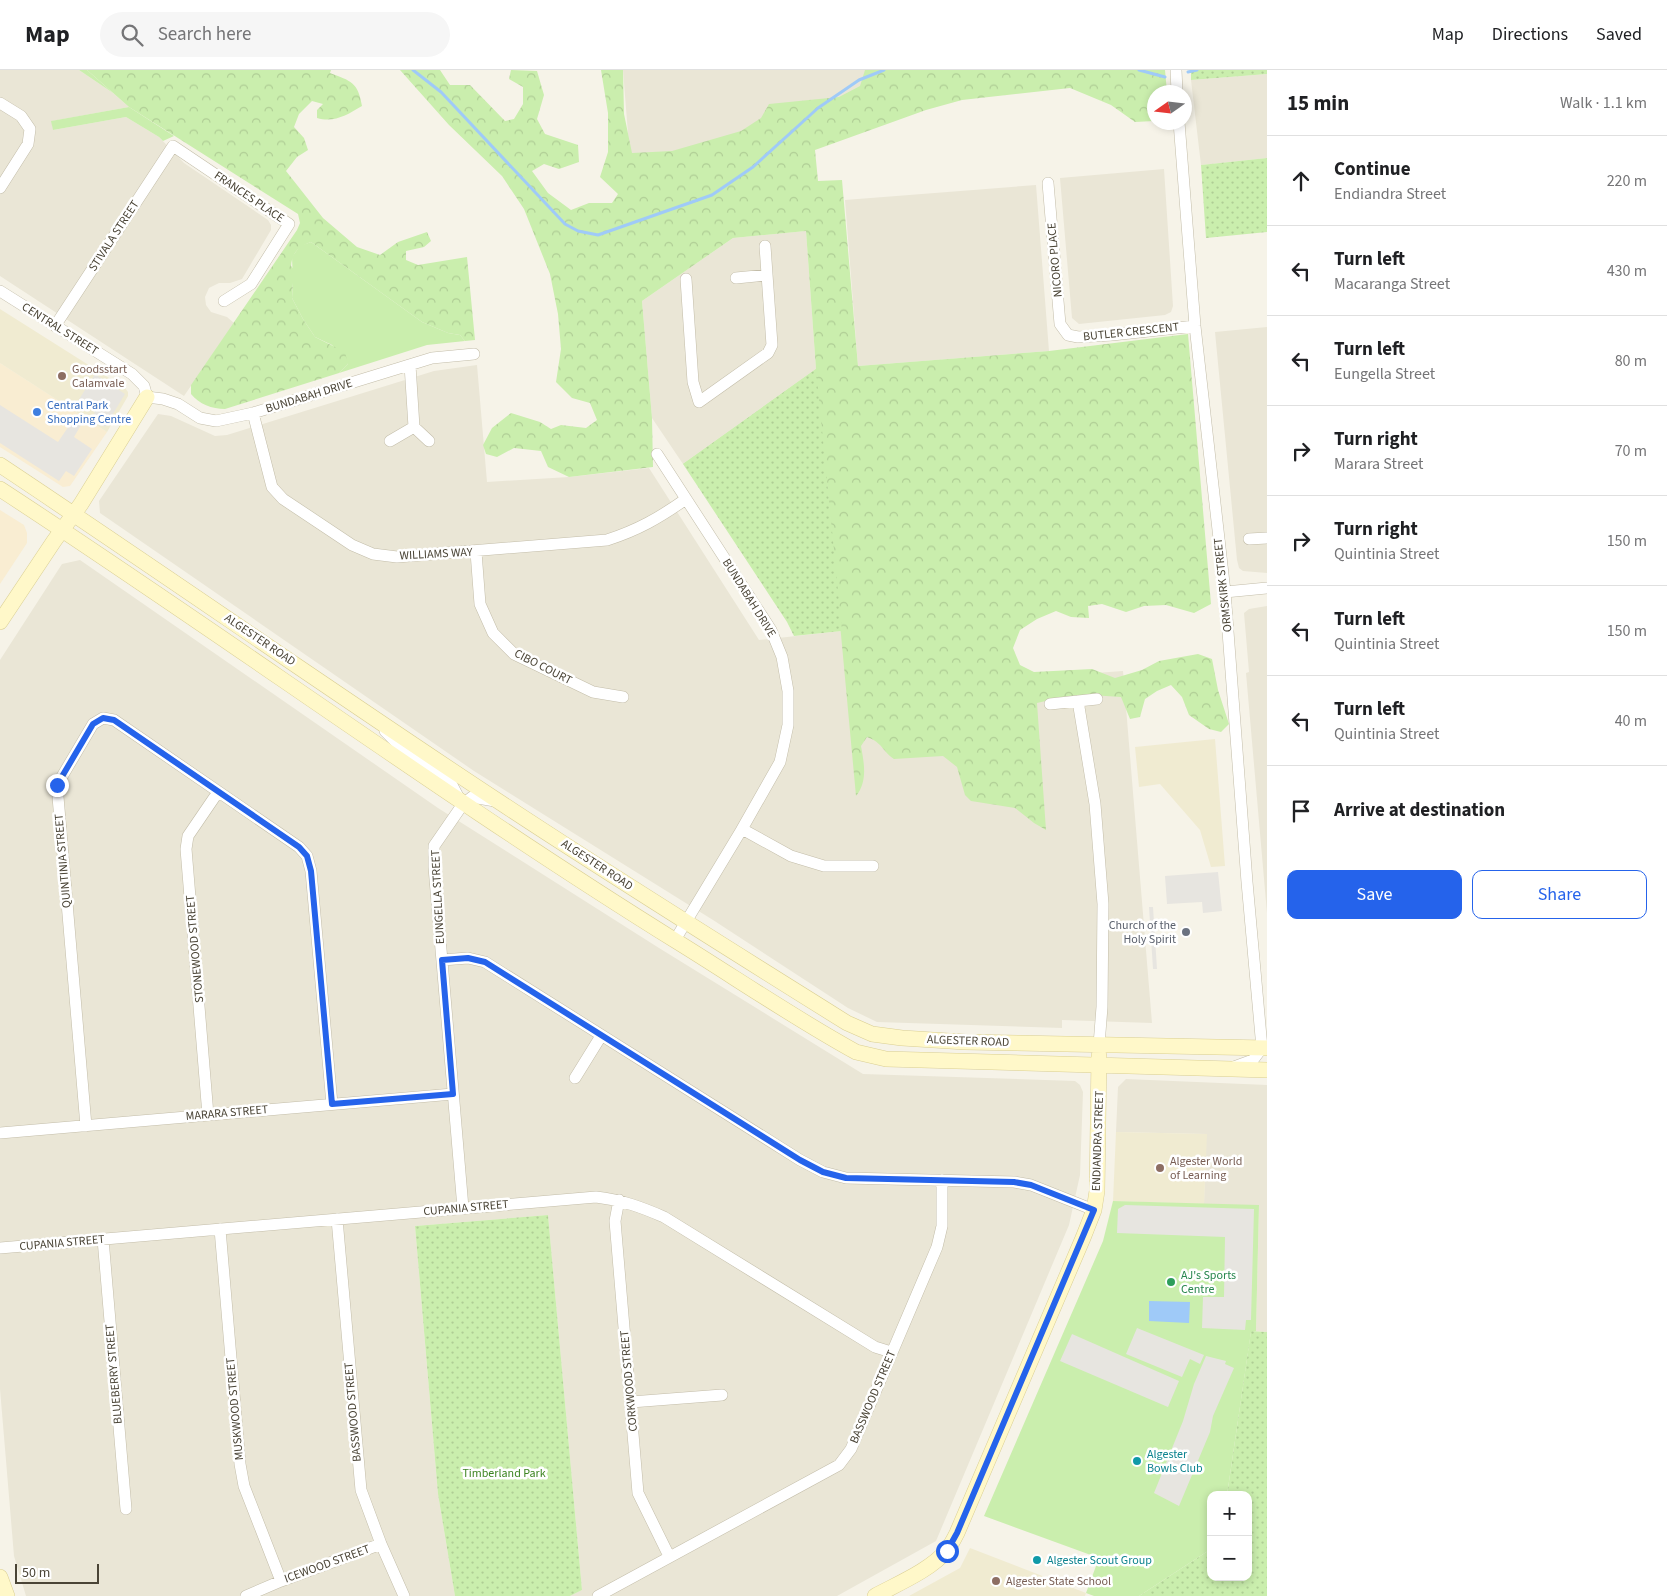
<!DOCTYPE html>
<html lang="en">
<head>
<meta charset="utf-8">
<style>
	:root { --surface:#fff; --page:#f6f6f6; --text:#202124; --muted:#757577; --line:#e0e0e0; --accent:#2563eb }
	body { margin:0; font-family:"Source Sans 3",sans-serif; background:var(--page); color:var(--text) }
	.controls { position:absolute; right:15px; bottom:15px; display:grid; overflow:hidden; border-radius:10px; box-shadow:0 2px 8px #0003 }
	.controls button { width:45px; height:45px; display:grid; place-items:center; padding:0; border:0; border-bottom:1px solid var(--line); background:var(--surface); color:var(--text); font:25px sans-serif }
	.compass { position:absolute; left:1147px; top:15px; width:45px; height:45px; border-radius:50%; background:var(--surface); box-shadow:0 2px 8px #0003; rotate:256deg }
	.scale { position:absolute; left:15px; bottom:12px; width:84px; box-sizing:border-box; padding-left:5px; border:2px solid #4a4436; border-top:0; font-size:14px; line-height:18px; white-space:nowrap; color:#4a4436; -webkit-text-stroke:4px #fff; paint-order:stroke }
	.stop { position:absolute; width:15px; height:15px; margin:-11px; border:4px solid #2563eb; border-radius:50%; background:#fff }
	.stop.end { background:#2563eb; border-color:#fff; box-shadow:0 1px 5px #0008 }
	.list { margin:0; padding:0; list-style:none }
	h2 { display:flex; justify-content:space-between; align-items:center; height:65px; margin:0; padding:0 20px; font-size:21px }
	h2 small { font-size:16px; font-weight:400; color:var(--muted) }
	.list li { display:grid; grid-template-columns:32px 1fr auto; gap:15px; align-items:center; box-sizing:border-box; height:90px; padding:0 20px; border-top:1px solid var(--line) }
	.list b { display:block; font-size:19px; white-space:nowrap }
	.list p { margin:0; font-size:16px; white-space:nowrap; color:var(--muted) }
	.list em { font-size:16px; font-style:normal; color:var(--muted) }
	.actions { display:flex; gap:10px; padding:15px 20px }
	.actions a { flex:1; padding:11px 0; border:1px solid var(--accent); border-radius:10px; text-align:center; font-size:18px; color:var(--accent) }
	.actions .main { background:var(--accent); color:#fff }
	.icon { flex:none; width:28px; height:28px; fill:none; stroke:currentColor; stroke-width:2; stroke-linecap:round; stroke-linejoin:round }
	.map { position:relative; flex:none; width:1267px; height:1526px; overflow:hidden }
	header { display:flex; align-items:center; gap:30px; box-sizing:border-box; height:70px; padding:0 25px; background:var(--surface); border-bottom:1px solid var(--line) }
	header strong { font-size:24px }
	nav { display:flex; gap:28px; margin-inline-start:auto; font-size:18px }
	.search { width:350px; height:45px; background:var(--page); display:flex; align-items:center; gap:12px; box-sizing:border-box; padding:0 18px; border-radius:28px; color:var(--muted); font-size:19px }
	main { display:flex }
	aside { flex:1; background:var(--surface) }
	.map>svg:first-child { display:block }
	.residential { fill:#eae6d6 }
	.commercial { fill:#f9edd2 }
	.education { fill:#f0ebd1 }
	.green { fill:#caeead }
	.forest { fill:url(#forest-crowns) }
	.park { fill:url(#park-dots) }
	.parking { fill:#e7e5e0 }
	.water { fill:#9fcaf8 }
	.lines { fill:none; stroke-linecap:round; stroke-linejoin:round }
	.stream { stroke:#9fcaf8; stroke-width:3 }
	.street-casing { stroke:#c3bda9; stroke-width:12 }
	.secondary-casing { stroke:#dacf93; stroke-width:16 }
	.street { stroke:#fff; stroke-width:11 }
	.secondary { stroke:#fff8c9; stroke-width:15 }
	.route { stroke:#2563eb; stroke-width:6 }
	.education-dot { fill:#8d6e63; stroke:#fff; stroke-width:2 }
	.shop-dot { fill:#3f7fe0; stroke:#fff; stroke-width:2 }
	.worship-dot { fill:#6b7280; stroke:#fff; stroke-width:2 }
	.leisure-dot { fill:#2e9e5b; stroke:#fff; stroke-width:2 }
	.culture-dot { fill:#0f9aa8; stroke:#fff; stroke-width:2 }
	.labels { text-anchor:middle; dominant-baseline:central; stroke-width:5; stroke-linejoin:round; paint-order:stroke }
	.street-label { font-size:12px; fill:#4a4436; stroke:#fff }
	.education-label { font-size:12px; fill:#785e54; stroke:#fff; text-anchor:start }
	.shop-label { font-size:12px; fill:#366cbe; stroke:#fff; text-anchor:start }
	.worship-label { font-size:12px; fill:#5b616d; stroke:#fff; text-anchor:end }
	.leisure-label { font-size:12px; fill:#27864d; stroke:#fff; text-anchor:start }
	.culture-label { font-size:12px; fill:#0d838f; stroke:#fff; text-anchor:start }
	.park-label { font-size:12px; fill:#3c8421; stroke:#fff }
</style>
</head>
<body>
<header>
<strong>Map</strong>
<div class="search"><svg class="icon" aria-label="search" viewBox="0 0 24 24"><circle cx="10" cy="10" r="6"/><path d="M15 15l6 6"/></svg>Search here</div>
<nav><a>Map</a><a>Directions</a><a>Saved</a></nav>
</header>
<main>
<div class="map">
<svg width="1267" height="1526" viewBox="0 0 1267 1526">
	<defs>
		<pattern id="forest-crowns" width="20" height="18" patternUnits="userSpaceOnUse" patternTransform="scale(1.25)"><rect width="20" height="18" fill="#caeead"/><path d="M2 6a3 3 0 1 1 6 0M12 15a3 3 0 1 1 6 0" fill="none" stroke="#afcd95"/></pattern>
		<pattern id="park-dots" width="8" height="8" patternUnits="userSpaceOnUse" patternTransform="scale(1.25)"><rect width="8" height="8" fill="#caeead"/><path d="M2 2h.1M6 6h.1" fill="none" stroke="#afcd95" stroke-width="1.8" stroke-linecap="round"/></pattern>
	</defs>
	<rect width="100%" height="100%" fill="#f6f3e8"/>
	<path class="residential" d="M0 0H79L113 23 129 37 52 51 53 60 126 47 159 67 184 93 268 150 271 155V160L242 209 230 213H219L209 218 205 227 206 235 211 242 227 247 234 253 184 326 0 206Z
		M623 0H869L872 38 761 49 633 127Z
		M1267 4V88L1201 95 1191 10Z
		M1164 99 1173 236 1171 242 1165 245 1079 254 1072 248 1060 108Z
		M1036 115 1049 281 858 296 845 130Z
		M806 161 816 299 683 394 652 348 642 231 733 168Z
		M1267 257V503L1243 501 1239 498 1237 490 1215 262Z
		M477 295 487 412 569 407 649 398 759 570 842 561 847 621 1123 601 1152 953 1062 950V958L877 952 848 938 713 850 474 701 100 443 99 431 158 344 171 346 215 366 227 365 434 301Z
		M80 490 438 738 659 878 863 1004 1075 1011 1080 1015 1083 1022 1080 1105 1069 1155 936 1471 837 1526H570L582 1520 548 1145 415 1156 438 1424 455 1526H26L14 1486 0 1319V590L62 494Z
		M1267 536V843L1246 603 1249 602 1244 543 1249 539Z
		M1126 1009 1267 1015V1262L1256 1261 1259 1136 1204 1134 1206 1064 1116 1062 1118 1017Z"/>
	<path class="commercial" d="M0 293 107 362 70 416 63 417 0 377Z
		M0 440 24 455 27 463V473L0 514Z"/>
	<path class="education" d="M0 239 125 318 128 322V326L107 362 0 293Z
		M1215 669 1225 796 1211 797 1200 760 1160 714 1139 717 1135 677Z
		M1116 1062 1207 1064 1204 1134 1113 1131Z
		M970 1478 1086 1523 1085 1526H909L960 1498Z"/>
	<path class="green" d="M79 0H87L113 23Z
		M129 37 174 66 163 71 159 67 126 47 53 60 51 51Z
		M311 172 422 252 448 263 460 265 465 271 427 275 339 303 348 294 332 275 315 267 303 249 292 228 293 213 292 187 300 176Z
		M1113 1131 1259 1135 1256 1261 1251 1262 1227 1425H1211V1479L1139 1526H1094L1086 1523 1099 1488 984 1446 1103 1171Z"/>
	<path class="forest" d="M87 0H331L330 3C351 11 358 12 362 36 347 45 334 53 317 48V40L323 34 312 31 299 44 294 57 304 68 308 80 297 87 286 101 323 148 357 177 380 185 398 172 427 162 431 171 424 177 406 181V190L418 195 467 187 475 270 465 271 460 265 448 263 422 252 311 172C298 177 292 183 291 196L299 206 293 213 292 228 303 249 315 267 345 282 348 294 339 303 225 339C212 339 199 334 191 324V315L297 160 300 153 298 144 129 37Z
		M400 0H440L450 15H470L505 51 514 49 523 34V17L509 9 511 0 537 1 544 25 537 49 545 64 578 75 579 92 559 99 544 94 532 101 548 123 571 140 589 133H612L618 124 600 107 608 82V43L601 0H623L624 44 632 83 672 81 741 61 761 48 769 34 839 27 860 16 865 0H1165L1167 22H1154V51L1135 52 1111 35 1070 18 962 30 926 40 815 80 818 111 842 110 858 296 1049 281 1188 264 1211 534 1194 543 1166 535 1144 536 1126 542 1102 534 1088 536 1089 548 1071 547 1056 541 1037 549 1020 560 1013 578 1020 595 1034 602 1092 599 1115 608 1142 600 1159 591 1198 584 1212 589 1218 620 1229 654 1221 662 1209 659 1189 645 1182 627 1171 615 1157 621 1145 629 1140 647 1130 649 1121 627C1089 624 1068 625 1037 633L1046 760 1034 753 1015 738 971 731 965 725 957 697 943 686 894 689C882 681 883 673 867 667L861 676C864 693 868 711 856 726L827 414 683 394 816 299 806 161 733 168 642 231 652 348 653 397 569 407 548 397 541 381 514 378 497 387 486 384 483 375 492 358 511 343 540 352 551 359 561 355 586 358 597 350 590 333 572 328 556 312 561 279 558 244 550 204 524 139 502 106 449 55Z"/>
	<path class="park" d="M1191 0H1267V4L1191 10Z
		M1267 88V162L1206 168 1201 95Z
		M816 299 842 561 794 566 787 552 683 394Z
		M548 1145 582 1520 570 1526H455L438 1424 415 1156Z
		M1251 1261 1267 1262V1526H1139L1211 1479V1507H1248V1425H1227Z"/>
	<path class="parking" d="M95 304 125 324 105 357 92 348 95 342 78 331Z
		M0 335 58 372 73 350 81 355 74 367 92 379 74 406 66 401 59 411 0 373Z
		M1218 802 1222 841 1203 843 1202 832 1167 834 1165 806Z
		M1149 837H1153L1157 899H1153Z
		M1125 1135 1254 1139 1251 1250H1246L1245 1260 1202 1258 1203 1227H1224L1225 1167 1117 1163 1118 1139Z
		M1137 1258 1204 1285 1200 1294 1190 1289 1182 1307 1126 1284Z
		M1072 1264 1179 1311 1168 1337 1060 1291Z
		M1206 1286 1226 1291 1225 1294 1234 1298 1213 1346 1210 1362 1179 1436 1154 1423 1183 1351 1194 1314Z"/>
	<path class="water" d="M1149 1231 1190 1232 1189 1253 1149 1251Z"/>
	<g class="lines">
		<path class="stream" d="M413 0 441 22 565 154 578 161 598 165 712 125 753 97 818 38 859 10 884 0
			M1139 0 1165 7
			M1188 2 1197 0"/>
		<defs>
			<path id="street" d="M1176 0 1177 22
				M0 33 21 46 30 59 28 74 0 118
				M1179 52 1195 256 1225 522 1247 812 1262 978
				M1048 113 1060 254 1068 265 1078 267 1112 265 1195 256
				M736 208 767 205
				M686 209 693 312 699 332 768 283 772 275 765 176
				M0 221 132 304 144 316 147 327 163 329 178 334 200 348 216 351 253 343 432 288 474 284
				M55 256 173 76 289 154 251 214 224 231
				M410 295 414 357
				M253 343 272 417 283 429 352 475 373 484 397 487 607 470C638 460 659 448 686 429
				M390 371 414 357 429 371
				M657 384 771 560 782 587 788 621V655L780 692 742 759 675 870
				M1249 469 1267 468
				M476 482 480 534 493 563 514 584 593 622 623 627
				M1225 522 1267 518
				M1078 631 1095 734 1103 834 1102 937 1099 975
				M1050 634 1097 629
				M385 661 401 677 452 715 460 730
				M742 759 791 786 824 796H873
				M442 890 468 888 485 892 800 1090 823 1102 846 1108 1014 1112 1031 1115 1094 1140
				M1234 997 1253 990 1262 978
				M575 1008 601 966
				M208 1045 186 779 188 766 218 722
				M86 1056 57 715 93 654 103 648 114 650 299 777 307 786 311 801 332 1034
				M0 1063 453 1024
				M619 1130 615 1151 638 1423 669 1486
				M463 1138 434 797V776L463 734 472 727 495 731
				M337 1149 361 1420 381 1474 404 1526
				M220 1159 240 1394 244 1416 281 1511
				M103 1169 126 1439
				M0 1178 596 1127C622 1130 641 1137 664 1147L875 1277 891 1282
				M631 1332 722 1325
				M246 1526 281 1511 381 1474
				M598 1526 839 1395 851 1379 937 1177 942 1156V1110"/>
			<path id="secondary" d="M0 395C167 506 331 621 498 731 613 807 730 880 847 953L872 964 902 968 965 972 1267 978
				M0 419C227 567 446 728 676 871 736 908 794 948 856 982L886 989 1267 1000
				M0 552 54 471 81 434 147 327
				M0 1507 7 1526
				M875 1526C897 1514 931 1500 947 1480 951 1475 954 1469 957 1463L1083 1168 1094 1140 1097 1121 1099 986"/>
		</defs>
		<use href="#street" class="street-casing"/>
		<use href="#secondary" class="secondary-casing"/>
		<use href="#street" class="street"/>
		<use href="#secondary" class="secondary"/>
	</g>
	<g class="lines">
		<path class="route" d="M57 715 93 654 103 648 114 650 299 777 307 786 311 801 332 1034 453 1024 442 890 468 888 485 892 800 1090 823 1102 846 1108 1014 1112 1031 1115 1094 1140 957 1463 947 1481"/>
	</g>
	<g class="education-dot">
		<circle cx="62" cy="306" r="5"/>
		<circle cx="1160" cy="1098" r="5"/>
		<circle cx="996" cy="1511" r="5"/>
	</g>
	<circle class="shop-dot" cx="37" cy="342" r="5"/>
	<circle class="worship-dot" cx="1186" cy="862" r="5"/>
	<circle class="leisure-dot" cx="1171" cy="1212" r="5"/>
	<g class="culture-dot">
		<circle cx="1137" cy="1391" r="5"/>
		<circle cx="1037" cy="1490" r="5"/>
	</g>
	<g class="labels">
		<g class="street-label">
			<text transform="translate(249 127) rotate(34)">FRANCES PLACE</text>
			<text transform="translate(114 166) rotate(-57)">STIVALA STREET</text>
			<text transform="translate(1055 190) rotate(-95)">NICORO PLACE</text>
			<text transform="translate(60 259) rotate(32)">CENTRAL STREET</text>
			<text transform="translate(1131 262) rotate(-6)">BUTLER CRESCENT</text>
			<text transform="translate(309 326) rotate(-17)">BUNDABAH DRIVE</text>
			<text transform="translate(436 484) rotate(-3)">WILLIAMS WAY</text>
			<text transform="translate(1223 515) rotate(-96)">ORMSKIRK STREET</text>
			<text transform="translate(749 528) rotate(58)">BUNDABAH DRIVE</text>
			<text transform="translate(260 570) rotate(34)">ALGESTER ROAD</text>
			<text transform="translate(543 597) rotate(27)">CIBO COURT</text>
			<text transform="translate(63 791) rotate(-95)">QUINTINIA STREET</text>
			<text transform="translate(597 795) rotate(33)">ALGESTER ROAD</text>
			<text transform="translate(438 827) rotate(-93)">EUNGELLA STREET</text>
			<text transform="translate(195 879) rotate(-95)">STONEWOOD STREET</text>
			<text transform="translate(968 971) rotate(2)">ALGESTER ROAD</text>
			<text transform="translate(227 1043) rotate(-5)">MARARA STREET</text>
			<text transform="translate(1098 1071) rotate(-88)">ENDIANDRA STREET</text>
			<text transform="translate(466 1138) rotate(-5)">CUPANIA STREET</text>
			<text transform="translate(62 1173) rotate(-5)">CUPANIA STREET</text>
			<text transform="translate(114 1304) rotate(-95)">BLUEBERRY STREET</text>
			<text transform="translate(629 1311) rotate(-95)">CORKWOOD STREET</text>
			<text transform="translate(873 1327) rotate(-67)">BASSWOOD STREET</text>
			<text transform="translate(235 1339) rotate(-95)">MUSKWOOD STREET</text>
			<text transform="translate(353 1342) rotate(-95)">BASSWOOD STREET</text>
			<text transform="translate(327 1494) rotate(-20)">ICEWOOD STREET</text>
		</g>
		<g class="education-label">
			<text x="72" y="299">Goodsstart<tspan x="72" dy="14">Calamvale</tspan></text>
			<text x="1170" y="1091">Algester World<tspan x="1170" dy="14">of Learning</tspan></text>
			<text x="1006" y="1511">Algester State School</text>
		</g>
		<g class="shop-label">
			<text x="47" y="335">Central Park<tspan x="47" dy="14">Shopping Centre</tspan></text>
		</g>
		<g class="worship-label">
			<text x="1176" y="855">Church of the<tspan x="1176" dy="14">Holy Spirit</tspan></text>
		</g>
		<g class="leisure-label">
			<text x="1181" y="1205">AJ's Sports<tspan x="1181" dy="14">Centre</tspan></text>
		</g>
		<g class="culture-label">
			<text x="1147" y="1384">Algester<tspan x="1147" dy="14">Bowls Club</tspan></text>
			<text x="1047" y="1490">Algester Scout Group</text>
		</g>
		<g class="park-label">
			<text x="504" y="1403">Timberland Park</text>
		</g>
	</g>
</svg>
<div class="controls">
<button>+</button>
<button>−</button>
</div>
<svg class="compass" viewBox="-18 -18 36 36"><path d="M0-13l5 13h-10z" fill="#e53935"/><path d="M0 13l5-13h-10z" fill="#757577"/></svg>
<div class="scale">50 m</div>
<div class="stop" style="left:947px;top:1481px"></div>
<div class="stop end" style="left:57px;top:715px"></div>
</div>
<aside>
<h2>15 min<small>Walk · 1.1 km</small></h2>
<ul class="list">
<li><svg class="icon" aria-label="ahead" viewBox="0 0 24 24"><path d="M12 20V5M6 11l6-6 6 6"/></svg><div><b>Continue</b><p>Endiandra Street</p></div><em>220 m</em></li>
<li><svg class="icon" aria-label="left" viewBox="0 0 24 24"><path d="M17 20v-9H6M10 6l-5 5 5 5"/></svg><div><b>Turn left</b><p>Macaranga Street</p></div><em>430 m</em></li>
<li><svg class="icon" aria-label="left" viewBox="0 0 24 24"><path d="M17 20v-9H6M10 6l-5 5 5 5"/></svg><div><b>Turn left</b><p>Eungella Street</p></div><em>80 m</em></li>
<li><svg class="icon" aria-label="right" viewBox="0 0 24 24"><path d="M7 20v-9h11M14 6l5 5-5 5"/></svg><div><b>Turn right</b><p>Marara Street</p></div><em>70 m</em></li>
<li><svg class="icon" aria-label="right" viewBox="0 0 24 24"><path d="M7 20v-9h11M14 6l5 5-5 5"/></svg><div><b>Turn right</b><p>Quintinia Street</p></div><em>150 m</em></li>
<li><svg class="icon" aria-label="left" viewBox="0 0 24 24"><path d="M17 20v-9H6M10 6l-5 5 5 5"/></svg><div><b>Turn left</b><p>Quintinia Street</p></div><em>150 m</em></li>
<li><svg class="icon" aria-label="left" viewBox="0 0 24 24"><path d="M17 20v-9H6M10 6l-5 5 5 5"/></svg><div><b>Turn left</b><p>Quintinia Street</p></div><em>40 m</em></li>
<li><svg class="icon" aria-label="arrive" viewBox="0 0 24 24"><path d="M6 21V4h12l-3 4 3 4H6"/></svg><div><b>Arrive at destination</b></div></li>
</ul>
<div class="actions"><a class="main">Save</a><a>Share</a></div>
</aside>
</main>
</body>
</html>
